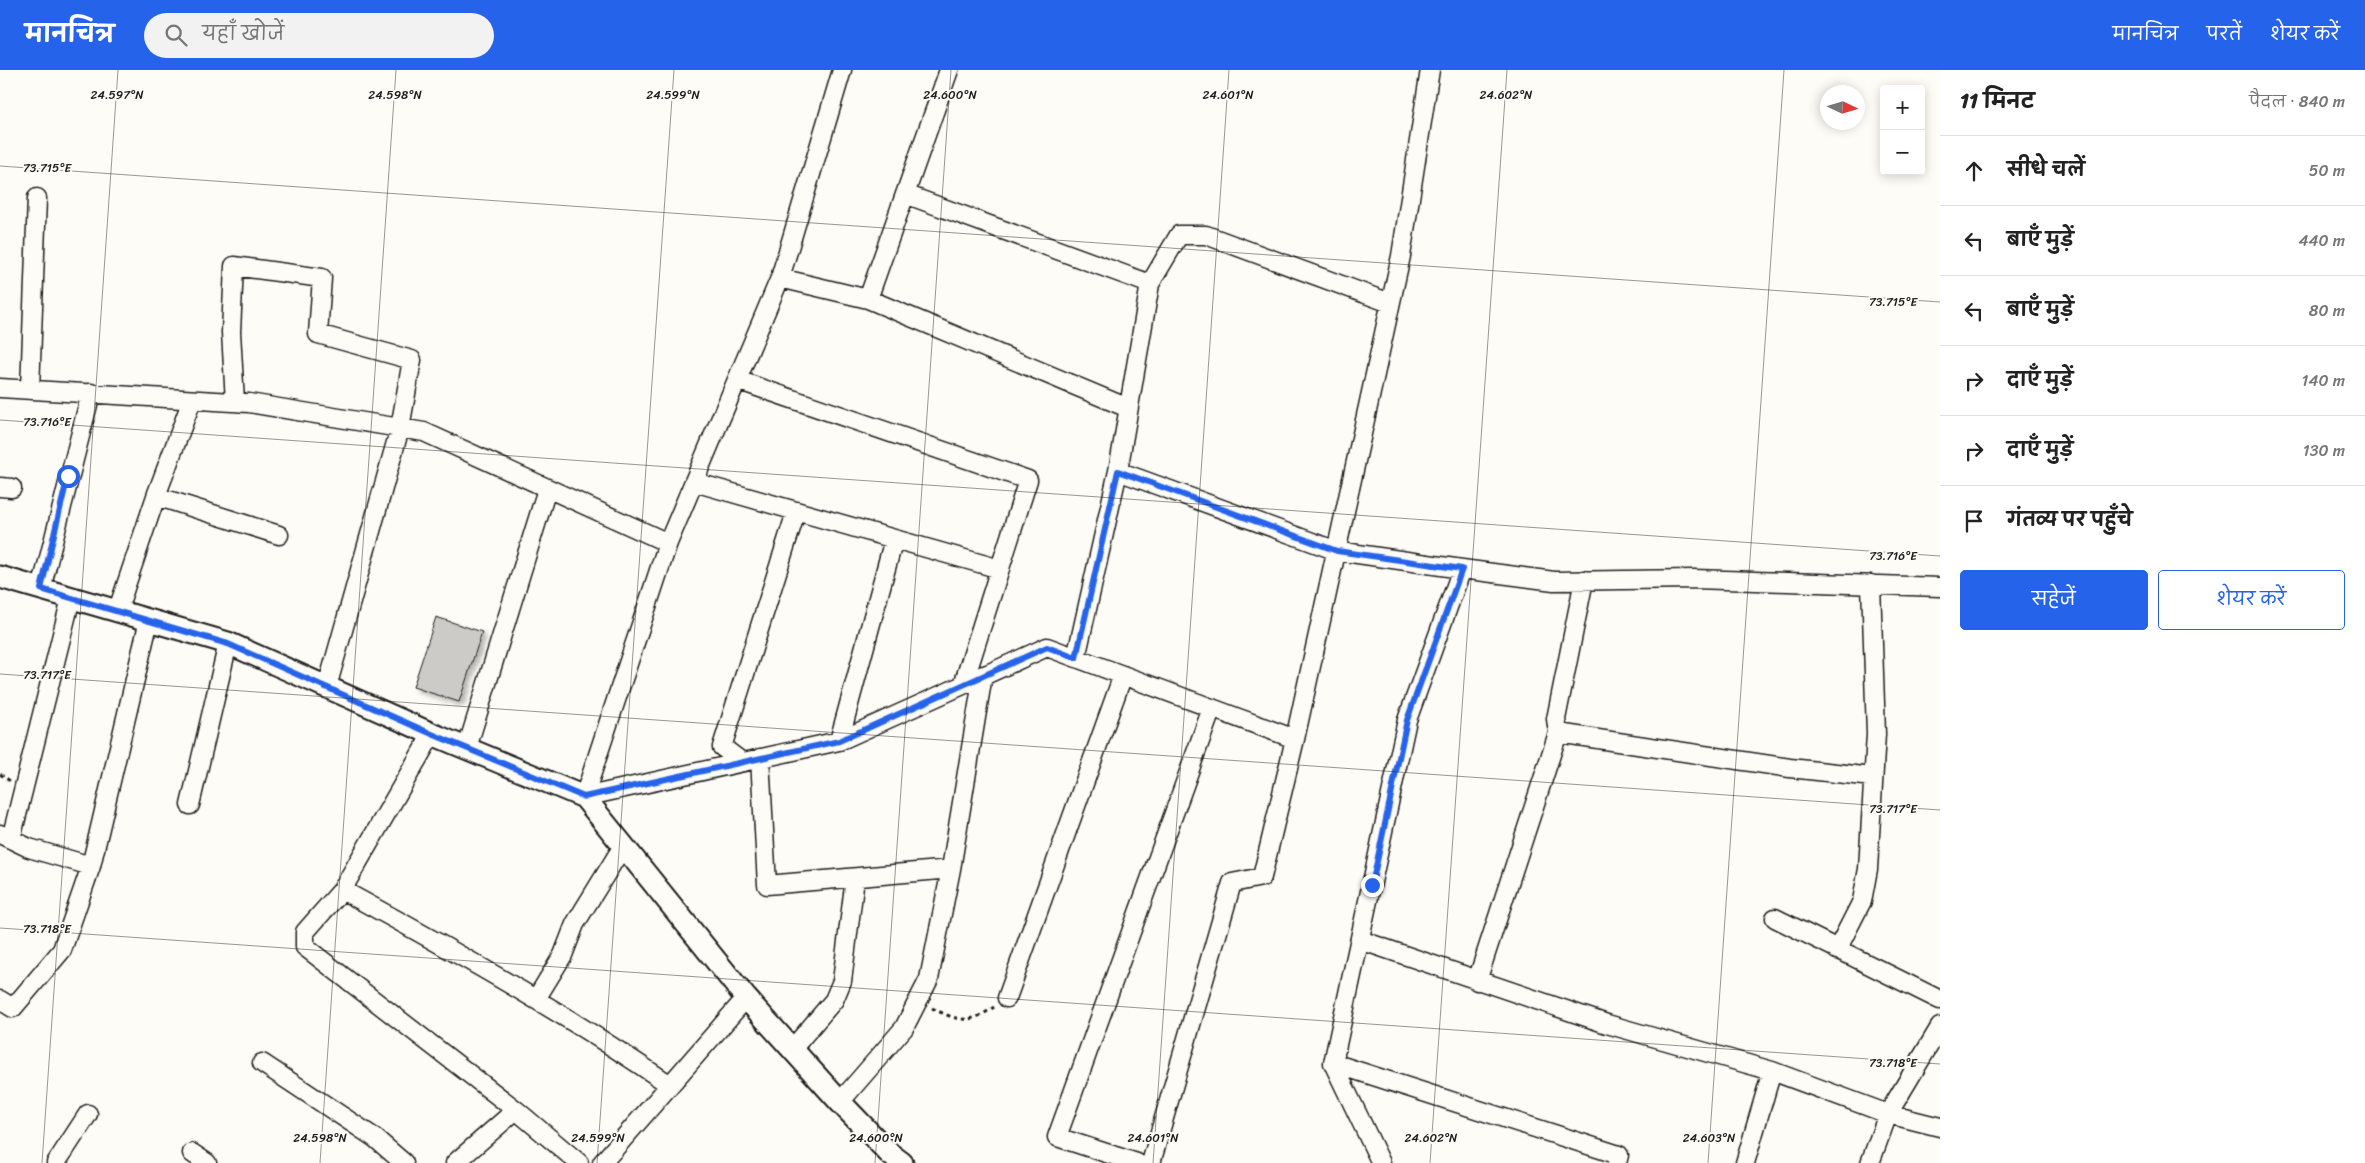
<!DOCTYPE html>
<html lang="hi">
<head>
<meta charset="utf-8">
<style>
	:root { --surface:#fff; --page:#f2f2f2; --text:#222; --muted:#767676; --line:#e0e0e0; --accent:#2563eb }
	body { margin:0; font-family:Sriracha,"Playpen Sans Deva",sans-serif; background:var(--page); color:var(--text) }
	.controls { position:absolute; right:15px; top:15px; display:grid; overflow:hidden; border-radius:5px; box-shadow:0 2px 12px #0003 }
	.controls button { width:45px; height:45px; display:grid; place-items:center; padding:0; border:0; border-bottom:1px solid var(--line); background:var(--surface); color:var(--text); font:25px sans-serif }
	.compass { position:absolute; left:1820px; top:15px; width:45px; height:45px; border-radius:50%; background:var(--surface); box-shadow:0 2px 12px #0003; rotate:94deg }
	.stop { position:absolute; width:15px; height:15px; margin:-11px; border:4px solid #2563eb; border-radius:50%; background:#fff }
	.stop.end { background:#2563eb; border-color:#fff; box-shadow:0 1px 5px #0008 }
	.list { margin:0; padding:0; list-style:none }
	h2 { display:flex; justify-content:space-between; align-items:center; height:65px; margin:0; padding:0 20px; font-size:21px }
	h2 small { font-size:16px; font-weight:400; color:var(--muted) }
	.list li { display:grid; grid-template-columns:32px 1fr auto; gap:15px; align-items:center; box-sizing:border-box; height:70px; padding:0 20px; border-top:1px solid var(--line) }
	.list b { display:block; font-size:19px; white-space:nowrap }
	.list em { font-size:16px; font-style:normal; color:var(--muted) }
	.actions { display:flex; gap:10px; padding:15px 20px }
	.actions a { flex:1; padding:11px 0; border:1px solid var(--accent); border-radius:5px; text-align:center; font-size:18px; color:var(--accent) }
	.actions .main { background:var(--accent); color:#fff }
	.icon { flex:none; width:28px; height:28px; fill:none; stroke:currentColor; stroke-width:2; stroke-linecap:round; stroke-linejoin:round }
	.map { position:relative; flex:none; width:1940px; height:1093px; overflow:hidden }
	header { display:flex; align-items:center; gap:30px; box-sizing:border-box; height:70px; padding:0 25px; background:var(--accent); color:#fff }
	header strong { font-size:24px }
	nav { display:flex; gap:28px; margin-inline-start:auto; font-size:18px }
	.search { width:350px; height:45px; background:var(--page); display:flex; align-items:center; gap:12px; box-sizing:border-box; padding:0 18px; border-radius:28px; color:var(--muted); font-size:19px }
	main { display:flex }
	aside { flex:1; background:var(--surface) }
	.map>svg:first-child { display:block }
	.building { fill:#cccbc8; stroke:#1c1c1c; filter:url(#shadow) }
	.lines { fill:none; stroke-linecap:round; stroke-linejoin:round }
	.minor-casing { stroke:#1c1c1c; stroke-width:21 }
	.tertiary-casing { stroke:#1c1c1c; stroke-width:25 }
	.path { stroke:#1c1c1c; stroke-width:3; stroke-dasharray:4 4; stroke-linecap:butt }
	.minor { stroke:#fdfcf7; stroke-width:18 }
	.tertiary { stroke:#fdfcf7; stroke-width:21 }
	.route { stroke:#2563eb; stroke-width:6 }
	.ticks { fill:none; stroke:#1c1c1c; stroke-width:1; stroke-opacity:0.45 }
	.ticks-label { font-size:12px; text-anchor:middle; fill:#1c1c1c; stroke:#fdfcf7; stroke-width:4; stroke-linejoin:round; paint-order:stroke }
</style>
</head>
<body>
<header>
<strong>मानचित्र</strong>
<div class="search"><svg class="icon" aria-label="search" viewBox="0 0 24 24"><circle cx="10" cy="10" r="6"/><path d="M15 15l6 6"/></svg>यहाँ खोजें</div>
<nav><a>मानचित्र</a><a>परतें</a><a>शेयर करें</a></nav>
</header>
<main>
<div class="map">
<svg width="1940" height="1093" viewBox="0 0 1940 1093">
	<defs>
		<filter id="shadow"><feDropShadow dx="4.5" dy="4.5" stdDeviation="2.5" flood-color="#0004"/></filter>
	</defs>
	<rect width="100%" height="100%" fill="#fdfcf7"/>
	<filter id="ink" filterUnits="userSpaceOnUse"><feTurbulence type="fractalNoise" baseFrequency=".02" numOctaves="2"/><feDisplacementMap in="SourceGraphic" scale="10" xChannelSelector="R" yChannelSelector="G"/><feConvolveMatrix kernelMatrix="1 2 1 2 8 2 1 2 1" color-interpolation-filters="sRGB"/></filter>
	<g filter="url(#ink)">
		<path class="building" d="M436 547 482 562 459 632 413 617Z"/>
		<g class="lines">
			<defs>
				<path id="minor" d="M905 124 1150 214 1118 401
					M780 208 868 229 949 0
					M1150 214 1179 165H1206L1390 233
					M868 229 1128 338
					M0 318 249 333 424 362 668 473 584 727
					M30 320 37 128
					M235 332 231 262 234 196 322 208 318 264 412 290 400 358 327 617
					M694 412 1000 499
					M0 417 12 418
					M156 426 279 465
					M668 473 780 208 842 0
					M41 519 91 323
					M117 542 156 426 192 330
					M1076 588 1118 401 1337 481 1462 499 1554 511 1694 509 1940 517
					M963 615 1047 577 1295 669 1401 186 1430 0
					M1558 663 1790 698 1873 707
					M432 664 342 820 305 862V877L516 1040 579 1093
					M839 671 894 469
					M467 678 547 419
					M760 688 767 815 951 799
					M742 692 722 677 796 442
					M584 727 839 671 963 615 1028 410 737 310
					M190 735 228 573
					M0 764 29 778 91 796
					M11 769 71 528
					M342 820C454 881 565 943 670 1015
					M1775 848 1940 930
					M1360 870 1607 954 1772 1001 1888 1044 1940 1057
					M1837 880 1862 831 1868 799 1876 664 1871 514
					M1477 911 1558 663 1556 649 1584 510
					M1007 928 1123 605
					M536 929 563 885 575 854 623 776
					M0 930 13 938 62 880 91 796 149 550
					M793 978 834 930 842 911 855 808
					M262 993 375 1068 404 1093
					M1333 993 1619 1085 1617 1093
					M840 1032 904 958 929 909 951 799 983 605
					M192 1083 207 1093
					M56 1093 88 1044
					M455 1093 516 1040
					M602 1093 746 928
					M1137 1093 1057 1067 1212 638
					M1151 1093 1232 813 1262 807 1295 669
					M1381 1093 1333 993 1407 650 1462 499
					M1745 1093 1772 1001
					M1870 1093 1888 1044 1940 957"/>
				<path id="tertiary" d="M0 507 228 573 432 664 584 727 746 928 840 1032 890 1084 902 1093"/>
			</defs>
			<use href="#minor" class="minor-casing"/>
			<use href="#tertiary" class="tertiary-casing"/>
			<path class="path" d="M0 704 10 711
				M932 938C958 951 969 955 994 937"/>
			<use href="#minor" class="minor"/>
			<use href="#tertiary" class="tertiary"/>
		</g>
	</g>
	<g class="lines" filter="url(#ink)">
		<path class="route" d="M68 406 41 519 228 574 432 664 584 727 839 671 1047 577 1076 588 1118 401 1337 481 1462 499 1407 650 1372 815"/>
	</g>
	<path class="ticks" d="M0 96 1940 232M0 350 1940 486M0 604 1940 740M0 858 1940 994M42 1093 118 0M320 1093 396 0M597 1093 674 0M875 1093 951 0M1153 1093 1229 0M1430 1093 1507 0M1708 1093 1784 0"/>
	<g class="ticks-label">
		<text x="117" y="29">24.597°N</text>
		<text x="395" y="29">24.598°N</text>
		<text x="673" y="29">24.599°N</text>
		<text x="950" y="29">24.600°N</text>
		<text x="1228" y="29">24.601°N</text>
		<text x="1506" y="29">24.602°N</text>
		<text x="47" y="102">73.715°E</text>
		<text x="1893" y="236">73.715°E</text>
		<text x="47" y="356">73.716°E</text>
		<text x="1893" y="490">73.716°E</text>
		<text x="47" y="609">73.717°E</text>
		<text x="1893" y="743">73.717°E</text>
		<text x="47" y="863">73.718°E</text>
		<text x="1893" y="997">73.718°E</text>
		<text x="320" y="1072">24.598°N</text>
		<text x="598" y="1072">24.599°N</text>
		<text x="876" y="1072">24.600°N</text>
		<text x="1153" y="1072">24.601°N</text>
		<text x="1431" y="1072">24.602°N</text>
		<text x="1709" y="1072">24.603°N</text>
	</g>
</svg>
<div class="controls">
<button>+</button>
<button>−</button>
</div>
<svg class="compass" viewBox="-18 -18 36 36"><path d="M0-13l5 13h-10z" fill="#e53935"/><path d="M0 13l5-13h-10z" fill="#767676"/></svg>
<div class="stop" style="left:68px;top:406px"></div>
<div class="stop end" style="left:1372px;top:815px"></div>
</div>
<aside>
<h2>11 मिनट<small>पैदल · 840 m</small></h2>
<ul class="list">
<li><svg class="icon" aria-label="ahead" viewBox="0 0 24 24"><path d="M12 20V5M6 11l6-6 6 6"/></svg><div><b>सीधे चलें</b></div><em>50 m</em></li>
<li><svg class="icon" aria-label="left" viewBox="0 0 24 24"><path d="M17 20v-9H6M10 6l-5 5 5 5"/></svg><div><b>बाएँ मुड़ें</b></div><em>440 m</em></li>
<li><svg class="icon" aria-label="left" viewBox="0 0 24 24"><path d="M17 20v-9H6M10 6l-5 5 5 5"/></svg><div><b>बाएँ मुड़ें</b></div><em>80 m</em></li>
<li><svg class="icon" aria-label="right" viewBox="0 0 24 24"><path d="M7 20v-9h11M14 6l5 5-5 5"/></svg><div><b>दाएँ मुड़ें</b></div><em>140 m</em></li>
<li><svg class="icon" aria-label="right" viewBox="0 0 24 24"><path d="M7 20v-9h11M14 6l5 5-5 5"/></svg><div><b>दाएँ मुड़ें</b></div><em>130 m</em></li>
<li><svg class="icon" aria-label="arrive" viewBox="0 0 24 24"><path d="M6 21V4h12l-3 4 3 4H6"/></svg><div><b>गंतव्य पर पहुँचे</b></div></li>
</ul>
<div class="actions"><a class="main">सहेजें</a><a>शेयर करें</a></div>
</aside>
</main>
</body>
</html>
